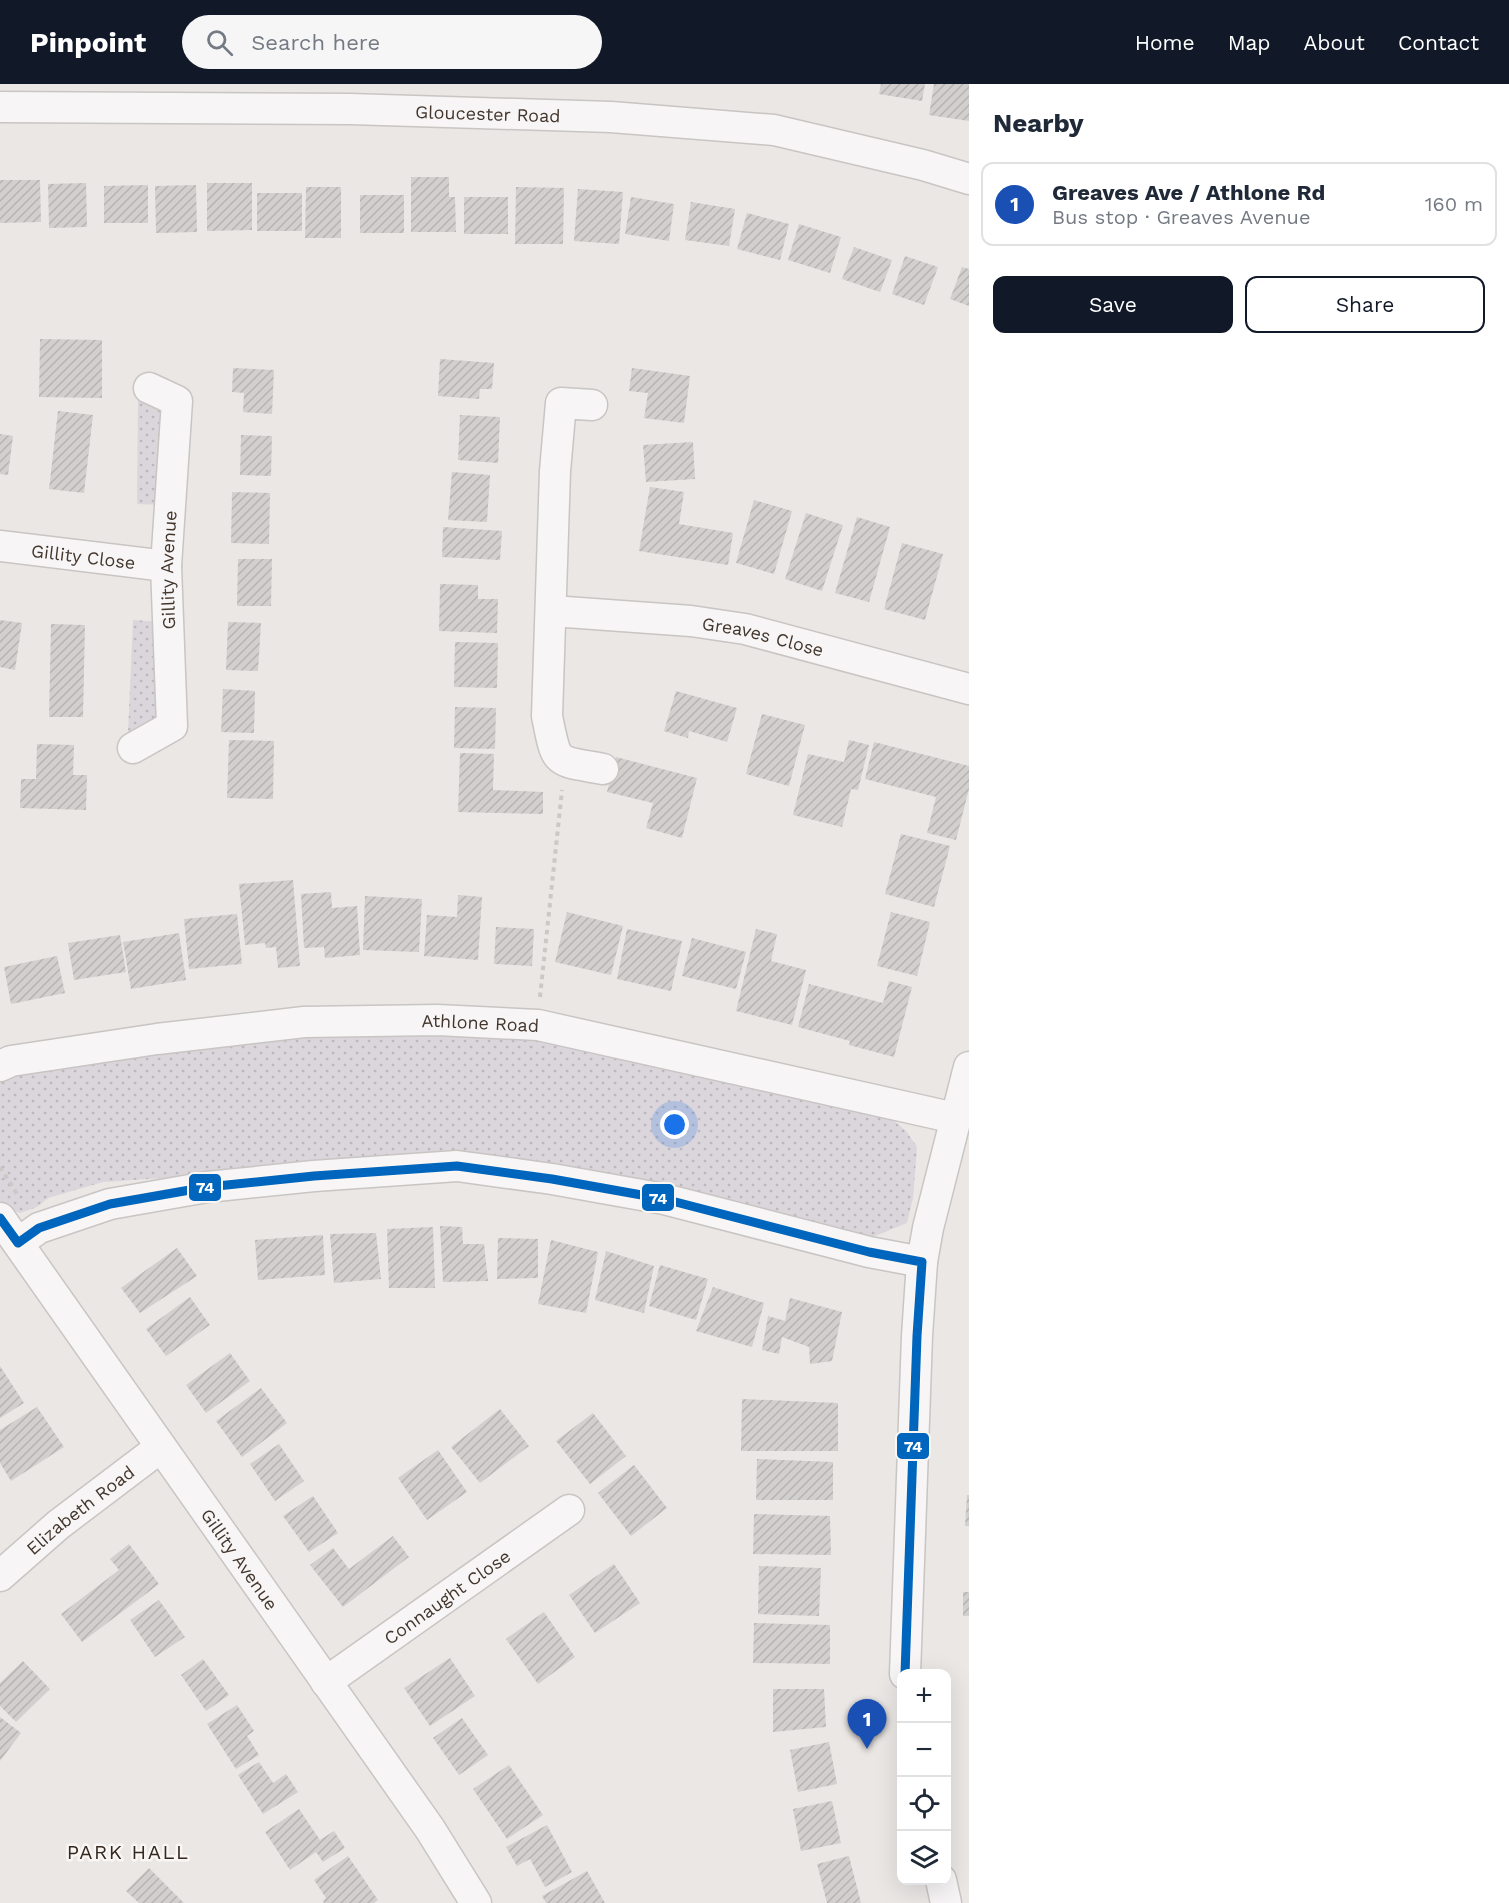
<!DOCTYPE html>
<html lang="en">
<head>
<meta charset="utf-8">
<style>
	:root { --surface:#fff; --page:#f6f6f7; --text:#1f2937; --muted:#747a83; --line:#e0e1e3; --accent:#111827 }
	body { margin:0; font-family:"Work Sans",sans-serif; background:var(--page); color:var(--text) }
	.controls { position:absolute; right:18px; bottom:18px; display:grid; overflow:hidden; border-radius:12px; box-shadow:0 6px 24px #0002 }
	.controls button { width:54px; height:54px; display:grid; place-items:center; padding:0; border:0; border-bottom:2px solid var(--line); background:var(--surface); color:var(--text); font:30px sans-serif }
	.you { position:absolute; left:675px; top:1041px; width:21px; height:21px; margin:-15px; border:4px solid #fff; border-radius:50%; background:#1a73e8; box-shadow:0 0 0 9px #1a73e833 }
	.badge { display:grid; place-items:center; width:39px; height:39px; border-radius:50%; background:var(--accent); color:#fff; font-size:20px; font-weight:700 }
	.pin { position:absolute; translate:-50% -50px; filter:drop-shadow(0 2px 3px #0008) }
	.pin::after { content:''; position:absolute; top:32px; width:21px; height:18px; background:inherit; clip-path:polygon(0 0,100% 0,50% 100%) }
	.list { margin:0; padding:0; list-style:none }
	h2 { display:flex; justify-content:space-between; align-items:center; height:78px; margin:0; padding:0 24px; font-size:26px }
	h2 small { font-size:20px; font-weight:400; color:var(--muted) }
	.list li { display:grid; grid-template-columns:39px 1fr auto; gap:18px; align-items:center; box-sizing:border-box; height:84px; margin:0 12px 12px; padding:0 12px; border:2px solid var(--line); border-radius:12px }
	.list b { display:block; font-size:22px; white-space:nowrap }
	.list p { margin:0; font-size:20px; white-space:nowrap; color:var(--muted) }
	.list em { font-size:20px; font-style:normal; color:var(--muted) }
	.actions { display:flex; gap:12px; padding:18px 24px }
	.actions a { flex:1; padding:14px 0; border:2px solid var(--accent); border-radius:12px; text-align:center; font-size:21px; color:var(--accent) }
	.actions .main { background:var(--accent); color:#fff }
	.icon { flex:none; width:33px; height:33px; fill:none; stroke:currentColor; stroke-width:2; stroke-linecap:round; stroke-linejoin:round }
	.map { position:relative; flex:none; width:969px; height:1819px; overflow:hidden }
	header { display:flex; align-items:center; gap:36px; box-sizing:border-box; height:84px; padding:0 30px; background:var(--accent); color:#fff }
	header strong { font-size:28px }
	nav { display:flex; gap:33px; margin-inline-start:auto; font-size:21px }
	.search { width:420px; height:54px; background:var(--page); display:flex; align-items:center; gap:15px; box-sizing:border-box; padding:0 21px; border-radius:33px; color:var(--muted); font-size:22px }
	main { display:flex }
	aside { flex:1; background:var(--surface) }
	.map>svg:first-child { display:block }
	.grass { fill:url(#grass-dots) }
	.building { fill:url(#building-hatch) }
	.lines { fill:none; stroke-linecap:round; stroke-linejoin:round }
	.street-casing { stroke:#c8c5c3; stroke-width:33 }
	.path { stroke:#cbc8c6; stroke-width:4; stroke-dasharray:4.5 4.5; stroke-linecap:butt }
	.street { stroke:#f7f5f5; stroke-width:30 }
	.bus-1-casing { stroke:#f9f6f4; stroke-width:14 }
	.bus-1 { stroke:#0065bd; stroke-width:9 }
	.labels { text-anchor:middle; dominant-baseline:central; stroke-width:5; stroke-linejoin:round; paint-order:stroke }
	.street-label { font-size:18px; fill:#43362d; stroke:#f9f6f4 }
	.neighbourhood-label { font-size:20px; letter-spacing:1.5px; fill:#34281f; stroke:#f9f6f4 }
	.line-badge { stroke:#f9f6f4; stroke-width:2 }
	.badge-label { font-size:16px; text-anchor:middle; font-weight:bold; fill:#fff }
</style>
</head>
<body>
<header>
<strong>Pinpoint</strong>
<div class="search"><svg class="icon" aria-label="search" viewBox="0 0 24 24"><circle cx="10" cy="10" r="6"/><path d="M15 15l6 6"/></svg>Search here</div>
<nav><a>Home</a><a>Map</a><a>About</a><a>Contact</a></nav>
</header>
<main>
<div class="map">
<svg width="969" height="1819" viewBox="0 0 969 1819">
	<defs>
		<pattern id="grass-dots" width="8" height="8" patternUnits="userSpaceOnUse" patternTransform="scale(1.5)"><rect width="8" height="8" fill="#dbd5dc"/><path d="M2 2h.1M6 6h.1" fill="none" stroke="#bdb7bd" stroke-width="1.8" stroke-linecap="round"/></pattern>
		<pattern id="building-hatch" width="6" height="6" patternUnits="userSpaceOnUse" patternTransform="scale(1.5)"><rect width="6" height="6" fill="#d2d0ce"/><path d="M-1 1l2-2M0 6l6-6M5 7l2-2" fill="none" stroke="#b6b3b1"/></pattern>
	</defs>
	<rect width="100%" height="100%" fill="#eae7e5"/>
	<path class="grass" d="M138 315 152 316 161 324 164 421 137 420Z
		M133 536 161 538 158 634 143 647 128 649Z
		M513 945 844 1023 893 1036 906 1047 917 1063 913 1114 907 1139 860 1158 489 1072H365L209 1091 103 1098 48 1114 37 1123 20 1129 0 1121V986L214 956Z"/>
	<path class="building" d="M881 0H925L922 17 879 10Z
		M934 0H969V37L929 31Z
		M411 93H449V113H455L456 148H411Z
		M0 96H40L41 138 0 139Z
		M86 99 87 143 49 144 48 100Z
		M207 99H252V146L207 147Z
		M148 101V139H104V102Z
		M196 101 197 148 156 149 155 102Z
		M306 103H341V154H305Z
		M516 103 564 104 563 160H515Z
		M578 105 623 108 619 160 574 157Z
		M257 109H302V147H257Z
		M360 111H404V149H360Z
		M464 113H508V150H464Z
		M631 113 674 120 669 157 625 150Z
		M691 118 735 125 729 162 685 156Z
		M747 129 789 140 780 176 737 165Z
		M799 140 841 153 830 189 788 176Z
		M854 163 892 176 880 208 842 195Z
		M905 172 938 183 924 221 892 210Z
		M962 183 969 185V222L950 215Z
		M40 255 102 256V314L39 313Z
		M440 275 494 279 492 305H480L479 315 438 312Z
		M233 284 274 286 272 330 243 328 244 309 232 308Z
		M632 284 690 292 684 339 644 334 648 309 629 307Z
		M58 327 93 331 84 409 49 405Z
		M460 331 500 333 498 379 458 376Z
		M0 350 13 352 8 391 0 390Z
		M241 351 272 352 271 392 240 391Z
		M693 358 695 395 646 398 643 361Z
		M452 388 490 391 487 438 448 436Z
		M650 403 684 408 679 440 733 449 728 481 639 467Z
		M232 408 270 409 269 460 231 459Z
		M754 416 792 427 774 490 736 479Z
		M806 429 843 441 822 507 785 495Z
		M857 433 890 443 869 518 835 509Z
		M443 443 502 447 500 476 442 473Z
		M902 459 943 470 925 536 884 525Z
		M238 475H272L271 522H237Z
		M440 500 478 501V515H498L497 549 439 547Z
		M0 536 22 539 15 586 0 583Z
		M228 538 261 539 258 587 226 586Z
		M51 540 85 541 83 633H49Z
		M455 558 498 559 497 604 454 603Z
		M223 605 255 607 254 649 221 648Z
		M676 607 737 624 727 658 689 647 688 654 664 647Z
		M455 623 496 624 495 665 454 664Z
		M762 630 805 641 789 702 746 690Z
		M229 656 274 657 273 715 227 714Z
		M849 656 869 661 858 706 851 705 842 743 793 731 808 670 844 678Z
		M874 658 969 682V705L956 756 927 749 936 713 865 695Z
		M37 660 74 661 73 691H87L86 726 20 724 21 695H36Z
		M460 669 494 670 493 706 543 708V730L458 728Z
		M616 673 697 694 682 754 646 744 653 719 607 708Z
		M901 750 950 762 934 823 885 810Z
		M293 796 300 882 278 884 276 863 266 864 265 859 245 861 239 800Z
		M331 808 332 824 357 822 360 871 325 874 324 863 304 864 301 810Z
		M458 811 482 813 478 876 424 872 427 831 457 833Z
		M365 812 422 815 419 868 363 866Z
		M567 828 623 842 611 891 555 878Z
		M891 828 930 838 917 892 877 882Z
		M237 830 242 880 189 885 184 835Z
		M496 843 534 845 532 882 494 880Z
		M627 845 682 857 671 907 617 895Z
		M756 845 777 850 771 877 806 886 792 941 736 927Z
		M179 849 186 896 131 905 123 858Z
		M120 851 126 888 74 896 68 859Z
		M692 854 746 868 736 905 682 892Z
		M57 872 65 909 11 920 4 883Z
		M889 897 912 903 894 973 849 961 850 957 798 943 809 900 883 919Z
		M440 1142 462 1143 463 1160H484L488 1197 443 1198Z
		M433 1143 435 1204H389L387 1145Z
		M376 1149 381 1195 334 1199 330 1150Z
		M323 1151 325 1191 258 1196 255 1156Z
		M498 1154 538 1155V1194L497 1195Z
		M551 1156 598 1168 586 1229 538 1220Z
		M177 1164 197 1192 140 1229 121 1204Z
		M606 1167 654 1182 644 1229 595 1216Z
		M660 1181 708 1195 696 1236 649 1222Z
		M713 1203 764 1219 752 1263 696 1247Z
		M190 1213 210 1241 166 1272 146 1245Z
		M790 1214 842 1228 832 1277 810 1280 809 1263 782 1253 779 1270 762 1266 768 1232 785 1237Z
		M230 1269 250 1297 206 1329 186 1301Z
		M0 1282 24 1319 0 1334Z
		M261 1304 287 1339 242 1373 216 1337Z
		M742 1315 838 1319V1367H741Z
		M37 1323 64 1363 11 1397 0 1379V1346Z
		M500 1325 529 1362 480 1399 451 1363Z
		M593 1329 626 1372 590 1400 556 1357Z
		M279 1360 304 1397 275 1417 250 1380Z
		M438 1366 467 1408 427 1436 398 1394Z
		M757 1375 833 1378V1416H756Z
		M634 1381 667 1424 631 1452 598 1409Z
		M967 1411H969V1442H965Z
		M313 1412 338 1449 309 1468 283 1432Z
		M754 1430 830 1432 831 1471 753 1470Z
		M393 1452 409 1473 343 1523 310 1481 333 1464 349 1485Z
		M129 1460 159 1500 82 1558 61 1530 119 1486 110 1475Z
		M614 1480 640 1519 595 1549 569 1511Z
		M759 1482 821 1484 819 1532 758 1530Z
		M963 1508H969V1532H963Z
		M159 1516 185 1553 155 1573 130 1536Z
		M544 1528 575 1573 538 1600 506 1555Z
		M754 1539 830 1541V1580L753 1579Z
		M450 1574 475 1612 430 1642 404 1604Z
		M203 1575 229 1611 206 1627 181 1591Z
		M23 1577 50 1605 16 1638 0 1622V1599Z
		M773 1605H824L826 1643 773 1648Z
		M237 1621 254 1647 247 1652 259 1671 236 1685 207 1640Z
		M0 1633 21 1649 0 1677Z
		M462 1634 488 1671 459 1691 433 1654Z
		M829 1658 837 1700 798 1708 790 1666Z
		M259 1678 273 1699 286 1690 298 1708 263 1730 238 1691Z
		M509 1681 543 1731 507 1755 473 1705Z
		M832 1717 841 1759 801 1767 793 1725Z
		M299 1725 320 1756 334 1747 345 1764 323 1778 316 1768 290 1786 265 1748Z
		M547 1741 572 1788 545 1803 530 1775 517 1782 506 1763Z
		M348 1772 378 1816 374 1819H324L323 1817 326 1814 314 1796Z
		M849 1772 861 1819H827L817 1780Z
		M149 1784 184 1819H139L126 1807Z
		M587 1787 605 1819H546L542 1812Z"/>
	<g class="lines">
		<defs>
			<g id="street">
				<path id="s1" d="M0 23 350 25 611 33 774 46 923 81 969 95"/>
				<path d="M592 321 561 319 555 387 547 632C557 682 554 676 603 685"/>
				<path id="s2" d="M0 462 166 482"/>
				<path id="s3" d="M552 527 691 537 745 545 969 605"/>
				<path id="s4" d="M133 664 172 642 166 482 177 317 149 304"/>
				<path id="s5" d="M0 982 11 977 157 955 304 938 437 936 538 941 955 1034"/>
				<path id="s6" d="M0 1134 430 1745 476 1819"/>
				<path d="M18 1159 39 1144 110 1120 207 1103 314 1092 457 1082 552 1095 664 1115 869 1168 922 1178"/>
				<path id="s7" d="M0 1492 58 1441 161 1363"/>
				<path d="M905 1590 917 1252 922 1178 928 1144 969 983"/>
				<path id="s8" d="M326 1598 569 1426"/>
				<path d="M941 1796 946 1819"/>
			</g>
		</defs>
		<use href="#street" class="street-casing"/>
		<path class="path" d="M540 913 562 706
			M0 1083 17 1110"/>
		<use href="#street" class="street"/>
		<defs>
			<path id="bus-1" d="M0 1134 18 1159 39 1144 110 1120 207 1103 314 1092 457 1082 552 1095 664 1115 869 1168 922 1178 917 1252 905 1590"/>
		</defs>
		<use href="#bus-1" class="bus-1-casing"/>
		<use href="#bus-1" class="bus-1"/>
	</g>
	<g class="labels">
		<g class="street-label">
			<text stroke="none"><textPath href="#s1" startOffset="488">Gloucester Road</textPath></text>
			<text stroke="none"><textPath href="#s2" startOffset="84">Gillity Close</textPath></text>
			<text stroke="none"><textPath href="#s4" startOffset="201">Gillity Avenue</textPath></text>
			<text stroke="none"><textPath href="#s3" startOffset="213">Greaves Close</textPath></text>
			<text stroke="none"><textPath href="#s5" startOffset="484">Athlone Road</textPath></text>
			<text stroke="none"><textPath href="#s7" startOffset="104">Elizabeth Road</textPath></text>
			<text stroke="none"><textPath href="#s6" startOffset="417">Gillity Avenue</textPath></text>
			<text stroke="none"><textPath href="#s8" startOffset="148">Connaught Close</textPath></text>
		</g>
		<g class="neighbourhood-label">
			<text x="128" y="1768">PARK HALL</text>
		</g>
	</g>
	<g class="line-badge">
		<rect x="188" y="1089" width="34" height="29" rx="6" fill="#0065bd"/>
		<rect x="641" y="1099" width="34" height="29" rx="6" fill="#0065bd"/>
		<rect x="896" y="1348" width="34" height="28" rx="6" fill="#0065bd"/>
	</g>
	<g class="badge-label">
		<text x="205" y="1109">74</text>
		<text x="658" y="1120">74</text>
		<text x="913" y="1368">74</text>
	</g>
</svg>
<div class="controls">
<button>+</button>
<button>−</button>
<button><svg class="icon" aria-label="locate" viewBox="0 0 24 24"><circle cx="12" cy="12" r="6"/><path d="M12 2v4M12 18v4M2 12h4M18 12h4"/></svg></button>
<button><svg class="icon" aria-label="layers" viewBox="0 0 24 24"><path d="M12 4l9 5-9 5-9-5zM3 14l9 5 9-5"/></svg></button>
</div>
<div class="you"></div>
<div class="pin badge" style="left:867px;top:1665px;background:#1a4fb4">1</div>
</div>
<aside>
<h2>Nearby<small></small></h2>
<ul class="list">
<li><span class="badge" style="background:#1a4fb4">1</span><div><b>Greaves Ave / Athlone Rd</b><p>Bus stop · Greaves Avenue</p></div><em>160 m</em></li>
</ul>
<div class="actions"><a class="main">Save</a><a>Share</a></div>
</aside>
</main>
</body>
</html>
